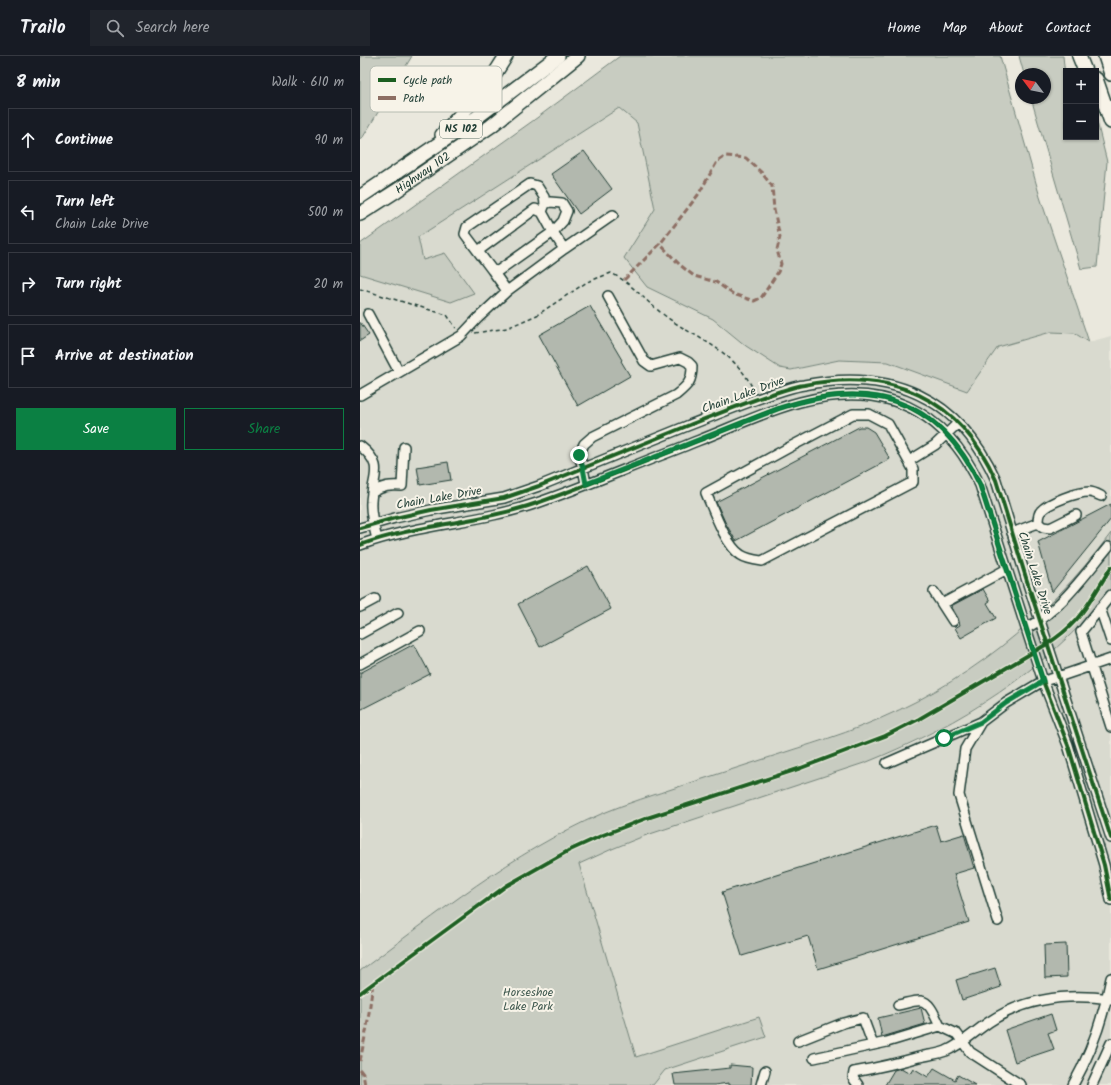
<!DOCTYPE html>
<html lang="en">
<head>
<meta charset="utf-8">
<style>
	:root { --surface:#171b24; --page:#20242c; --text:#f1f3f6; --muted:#9ea1a6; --line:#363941; --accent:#0b8043 }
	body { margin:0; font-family:Kalam,sans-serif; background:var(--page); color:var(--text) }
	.controls { position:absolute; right:12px; top:12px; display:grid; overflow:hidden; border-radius:0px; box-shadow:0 1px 3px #0004 }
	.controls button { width:36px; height:36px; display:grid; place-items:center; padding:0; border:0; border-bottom:1px solid var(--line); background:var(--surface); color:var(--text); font:20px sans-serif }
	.compass { position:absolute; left:655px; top:12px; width:36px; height:36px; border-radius:50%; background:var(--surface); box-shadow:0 1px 3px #0004; rotate:302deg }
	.stop { position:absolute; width:12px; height:12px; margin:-9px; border:3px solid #0b8043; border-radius:50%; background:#fff }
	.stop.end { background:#0b8043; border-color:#fff; box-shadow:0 1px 4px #0008 }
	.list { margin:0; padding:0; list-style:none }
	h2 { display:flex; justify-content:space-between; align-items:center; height:52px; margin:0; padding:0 16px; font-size:17px }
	h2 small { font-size:13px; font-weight:400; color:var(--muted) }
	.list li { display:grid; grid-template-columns:26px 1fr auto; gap:12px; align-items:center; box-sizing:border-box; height:64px; margin:0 8px 8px; padding:0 8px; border:1px solid var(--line); border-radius:0px }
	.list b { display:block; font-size:15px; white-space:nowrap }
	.list p { margin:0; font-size:13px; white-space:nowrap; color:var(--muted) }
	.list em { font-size:13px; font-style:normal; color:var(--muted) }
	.actions { display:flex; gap:8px; padding:12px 16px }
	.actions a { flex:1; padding:9px 0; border:1px solid var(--accent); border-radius:0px; text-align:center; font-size:14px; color:var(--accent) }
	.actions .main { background:var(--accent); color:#fff }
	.icon { flex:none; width:22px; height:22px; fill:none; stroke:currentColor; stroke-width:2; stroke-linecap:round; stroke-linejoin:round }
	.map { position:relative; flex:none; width:751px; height:1029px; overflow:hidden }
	header { display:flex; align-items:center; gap:24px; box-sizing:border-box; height:56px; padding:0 20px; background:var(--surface); border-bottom:1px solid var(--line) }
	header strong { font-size:19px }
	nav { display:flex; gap:22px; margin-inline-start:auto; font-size:14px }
	.search { width:280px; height:36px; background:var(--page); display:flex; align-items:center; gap:10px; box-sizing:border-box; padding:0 14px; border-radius:0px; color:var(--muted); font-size:15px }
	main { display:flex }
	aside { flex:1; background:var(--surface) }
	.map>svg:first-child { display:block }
	.built { fill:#d9dacf }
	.green { fill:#c8ccc1; stroke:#74847a }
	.building { fill:#b2b8ae; stroke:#1f3d34 }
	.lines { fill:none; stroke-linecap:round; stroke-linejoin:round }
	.minor-casing { stroke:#1f3d34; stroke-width:12 }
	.highway-casing { stroke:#1f3d34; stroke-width:16 }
	.path { stroke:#1f3d34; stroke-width:1.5; stroke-dasharray:4 3; stroke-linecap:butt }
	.minor { stroke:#f7f3e8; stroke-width:9 }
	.highway { stroke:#f7f3e8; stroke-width:13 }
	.quiet { stroke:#8d6e63; stroke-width:3; stroke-dasharray:6 3; stroke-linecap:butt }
	.cycleway-casing { stroke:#f7f3e8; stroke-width:6 }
	.cycleway { stroke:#1b5e20; stroke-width:4 }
	.route { stroke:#0b8043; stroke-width:5 }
	.labels { text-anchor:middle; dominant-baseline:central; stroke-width:4; stroke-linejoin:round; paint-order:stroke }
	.shield { fill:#f7f3e8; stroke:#60746a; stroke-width:1 }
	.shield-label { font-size:11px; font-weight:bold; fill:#1f3d34 }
	.street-label { font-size:12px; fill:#1f3d34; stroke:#f7f3e8 }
	.park-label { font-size:12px; fill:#415a50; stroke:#f7f3e8 }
	.key { fill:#f7f3e8; stroke:#b6bcb2; stroke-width:1 }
	.key-label { font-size:11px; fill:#1f3d34 }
</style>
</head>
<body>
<header>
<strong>Trailo</strong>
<div class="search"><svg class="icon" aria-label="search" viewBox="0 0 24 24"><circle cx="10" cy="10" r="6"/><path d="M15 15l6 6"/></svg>Search here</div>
<nav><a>Home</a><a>Map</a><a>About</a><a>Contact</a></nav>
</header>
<main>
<aside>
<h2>8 min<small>Walk · 610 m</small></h2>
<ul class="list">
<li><svg class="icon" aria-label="ahead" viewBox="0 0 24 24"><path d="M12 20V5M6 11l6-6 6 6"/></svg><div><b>Continue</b></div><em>90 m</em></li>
<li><svg class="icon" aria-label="left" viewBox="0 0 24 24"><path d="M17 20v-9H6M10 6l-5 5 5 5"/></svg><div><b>Turn left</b><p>Chain Lake Drive</p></div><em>500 m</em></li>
<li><svg class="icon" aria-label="right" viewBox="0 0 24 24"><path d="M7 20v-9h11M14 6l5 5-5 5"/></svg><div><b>Turn right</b></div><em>20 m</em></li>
<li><svg class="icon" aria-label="arrive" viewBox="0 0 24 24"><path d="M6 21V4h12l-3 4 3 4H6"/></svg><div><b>Arrive at destination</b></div></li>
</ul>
<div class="actions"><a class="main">Save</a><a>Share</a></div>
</aside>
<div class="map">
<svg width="751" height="1029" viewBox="0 0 751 1029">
	<rect width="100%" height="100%" fill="#eae8dd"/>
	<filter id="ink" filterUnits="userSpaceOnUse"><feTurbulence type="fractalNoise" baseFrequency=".025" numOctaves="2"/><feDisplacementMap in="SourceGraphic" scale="8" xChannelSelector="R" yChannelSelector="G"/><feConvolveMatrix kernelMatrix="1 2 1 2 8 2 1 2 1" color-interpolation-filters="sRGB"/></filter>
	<g filter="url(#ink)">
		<path class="built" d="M259 52 277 67 295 153 287 231 353 263 386 290 431 314 479 304 528 306 607 335 638 291 691 276 714 277 729 286 751 280V477L717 520 671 567 630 600 578 634 543 652 501 671 282 743 244 757 215 770 174 792 140 813 0 915V218L91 246 63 204 58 181Z
			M751 536V1029H293L305 1014 405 981 399 962 276 1004 214 809 284 780 545 691 575 676 625 647 672 613 719 571Z"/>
		<path class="green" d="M0 0H52L3 81 0 83Z
			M260 0H640L680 141 729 286 714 277 691 276 638 291 607 335 528 306 479 304 431 314 420 312 386 290 353 263 287 231 264 202 295 153 277 67 259 52 58 181 63 204 85 197 114 237 91 246 0 218V188L174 64Z
			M659 0H703L705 20H706V81H736V62L747 106 737 211 721 213 671 42H685V18H664Z
			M751 477V536C682 616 604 667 507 706L284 780 252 793 219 808 276 1001 399 961 406 981 305 1014 293 1029H0V915C78 857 152 797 241 758 267 747 294 739 321 730 359 718 397 705 435 693 457 686 480 679 502 670 604 630 685 565 751 477Z"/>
		<path class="building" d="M224 95 252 133 219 158 191 118Z
			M230 250 262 304 261 305 270 320 218 350 179 279Z
			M0 266 9 279 0 285Z
			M499 371H506L514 376 530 403 376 485 366 468 356 446Z
			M88 406 91 424 60 429 57 411Z
			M751 448V463L692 536 678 486Z
			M228 510 251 553 180 591 158 548Z
			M623 533 630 545 627 547 636 562 601 582 595 572 600 569 598 562 591 550Z
			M54 588 70 618 0 654V617Z
			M576 769 581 785 604 778 614 812 594 818 609 866 458 913 448 880 382 900 362 836Z
			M706 888 707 921 685 922 684 889Z
			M635 912 641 931 602 944 596 924Z
			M561 952 565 968 522 981 518 962Z
			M691 958 696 974 688 977 694 993 655 1006 645 974Z
			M370 1009 392 1011 391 1029H369V1027L354 1029H315L313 1018 370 1012Z
			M541 1012 550 1017 553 1012 568 1021 574 1012 595 1024 598 1019 615 1029H525L534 1014Z"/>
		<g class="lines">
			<defs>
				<path id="minor" d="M185 148 184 141 177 130 170 128 107 171 105 178 132 214 138 215 193 176 182 156 185 148 190 146 202 147 207 155 203 165 193 176 204 193
					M118 195 175 153 182 156
					M132 214 147 235
					M8 258 39 316
					M0 339 101 280 118 262 147 235 204 193 253 159
					M493 358H509L528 368 553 413V426L402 505C395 504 387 503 381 499 366 490 353 453 346 437L428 392Z
					M0 390C26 410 12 421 11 446 10 458 14 471 17 483
					M549 405 575 389 598 367
					M226 428 223 412 219 399 224 388 232 381 316 339C328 329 332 326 332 310L328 306 320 302 291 310 284 305 248 240
					M13 436C23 430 30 429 42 430L44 391
					M678 467 683 471 690 472 716 459
					M0 472 35 462 71 454 144 442 179 430C228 410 278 390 327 370 358 358 389 345 421 335 428 333 436 330 444 329 532 312 599 341 636 424L667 525 751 782
					M652 477 678 467C678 463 678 458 681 455 689 446 718 436 729 436 733 436 737 438 741 440
					M0 489C57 468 119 467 177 447 218 433 258 416 299 400 312 395 325 390 337 385 371 372 405 355 440 346 523 324 584 352 620 429L683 625 708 689 744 809 751 844
					M574 536 582 548
					M751 539 721 576 751 671
					M0 551 15 543
					M740 552 751 585
					M593 565 582 548 647 513
					M667 572C701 553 724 520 748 491
					M0 578 38 557
					M0 608 60 575
					M527 707 621 666
					M638 865 599 739 605 693 621 666 646 647 683 625 698 621 751 603
					M538 949C545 948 554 944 561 945 571 946 576 963 580 970
					M438 985 483 967 503 962 513 989
					M454 1002 527 986 580 970 597 978 610 996 661 1029
					M401 1029 405 1015
					M498 1029 493 1022 494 1016C516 1012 538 1007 559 1001 568 999 578 998 586 995 603 988 614 976 629 966 665 942 708 937 751 943
					M713 1029C732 995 744 960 751 922
					M732 1029 751 987"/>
				<g id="highway">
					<path d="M719 0 725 15"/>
					<path d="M745 0 751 18"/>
					<path d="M736 23 751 66"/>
					<path d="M82 79 127 30 146 0"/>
					<path d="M0 141 108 68 198 0"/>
					<path id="s1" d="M0 158 36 135 131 70 218 0"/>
				</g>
			</defs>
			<use href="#minor" class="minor-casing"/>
			<use href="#highway" class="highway-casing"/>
			<path class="path" d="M0 233 87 259 96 272
				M115 277 147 272 177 259 227 226 251 217C274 229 285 245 304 259 338 285 375 293 394 335"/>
			<use href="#minor" class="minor"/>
			<use href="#highway" class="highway"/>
			<path class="quiet" d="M264 224 300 188 338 139 357 106 366 100 386 102 401 116 412 130 414 154 420 181 417 194 421 208 418 216 401 242 394 245 373 238 356 226 334 220 320 209 300 188
				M0 1005 7 971 13 927
				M0 1014 3 1018 5 1029"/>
			<defs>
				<path id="cycleway" d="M0 472 35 462 71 454 144 442 179 430C228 410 278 390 327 370 358 358 389 345 421 335 428 333 436 330 444 329 532 312 599 341 636 424L667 525 751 782
					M0 489C57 468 119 467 177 447 218 433 258 416 299 400 312 395 325 390 337 385 371 372 405 355 440 346 523 324 584 352 620 429L683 625 708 689 744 809 751 844
					M0 937 146 830 208 795 243 779 287 762 441 712 525 680 559 663 687 588C698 581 708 573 716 564 730 548 740 529 751 511"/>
			</defs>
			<use href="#cycleway" class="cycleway-casing"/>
			<use href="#cycleway" class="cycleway"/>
		</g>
	</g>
	<g class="lines" filter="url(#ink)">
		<path class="route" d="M219 399 223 412 226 428 420 352C510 323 578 340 620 429L683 625 646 647 621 666 584 682"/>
	</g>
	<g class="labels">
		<rect class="shield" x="80" y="64" width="42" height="18" rx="3"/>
		<g class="shield-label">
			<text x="101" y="73">NS 102</text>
		</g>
		<g class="street-label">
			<text stroke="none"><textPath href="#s1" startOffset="75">Highway 102</textPath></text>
			<text transform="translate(383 339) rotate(-20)">Chain Lake Drive</text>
			<text transform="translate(79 442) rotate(-10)">Chain Lake Drive</text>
			<text transform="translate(675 517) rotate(72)">Chain Lake Drive</text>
		</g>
		<g class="park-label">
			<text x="168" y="936">Horseshoe<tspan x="168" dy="14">Lake Park</tspan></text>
		</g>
	</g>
	<rect x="10" y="10" width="132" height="46" rx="6" class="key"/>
	<rect x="18" y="22" width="18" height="4" fill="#1b5e20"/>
	<rect x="18" y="40" width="18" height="4" fill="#8d6e63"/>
	<g class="key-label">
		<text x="43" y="28">Cycle path</text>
		<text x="43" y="46">Path</text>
	</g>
</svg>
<div class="controls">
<button>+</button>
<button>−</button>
</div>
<svg class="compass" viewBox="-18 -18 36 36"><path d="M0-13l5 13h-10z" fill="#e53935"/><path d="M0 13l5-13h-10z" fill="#9ea1a6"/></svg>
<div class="stop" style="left:584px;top:682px"></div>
<div class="stop end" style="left:219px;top:399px"></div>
</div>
</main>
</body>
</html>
